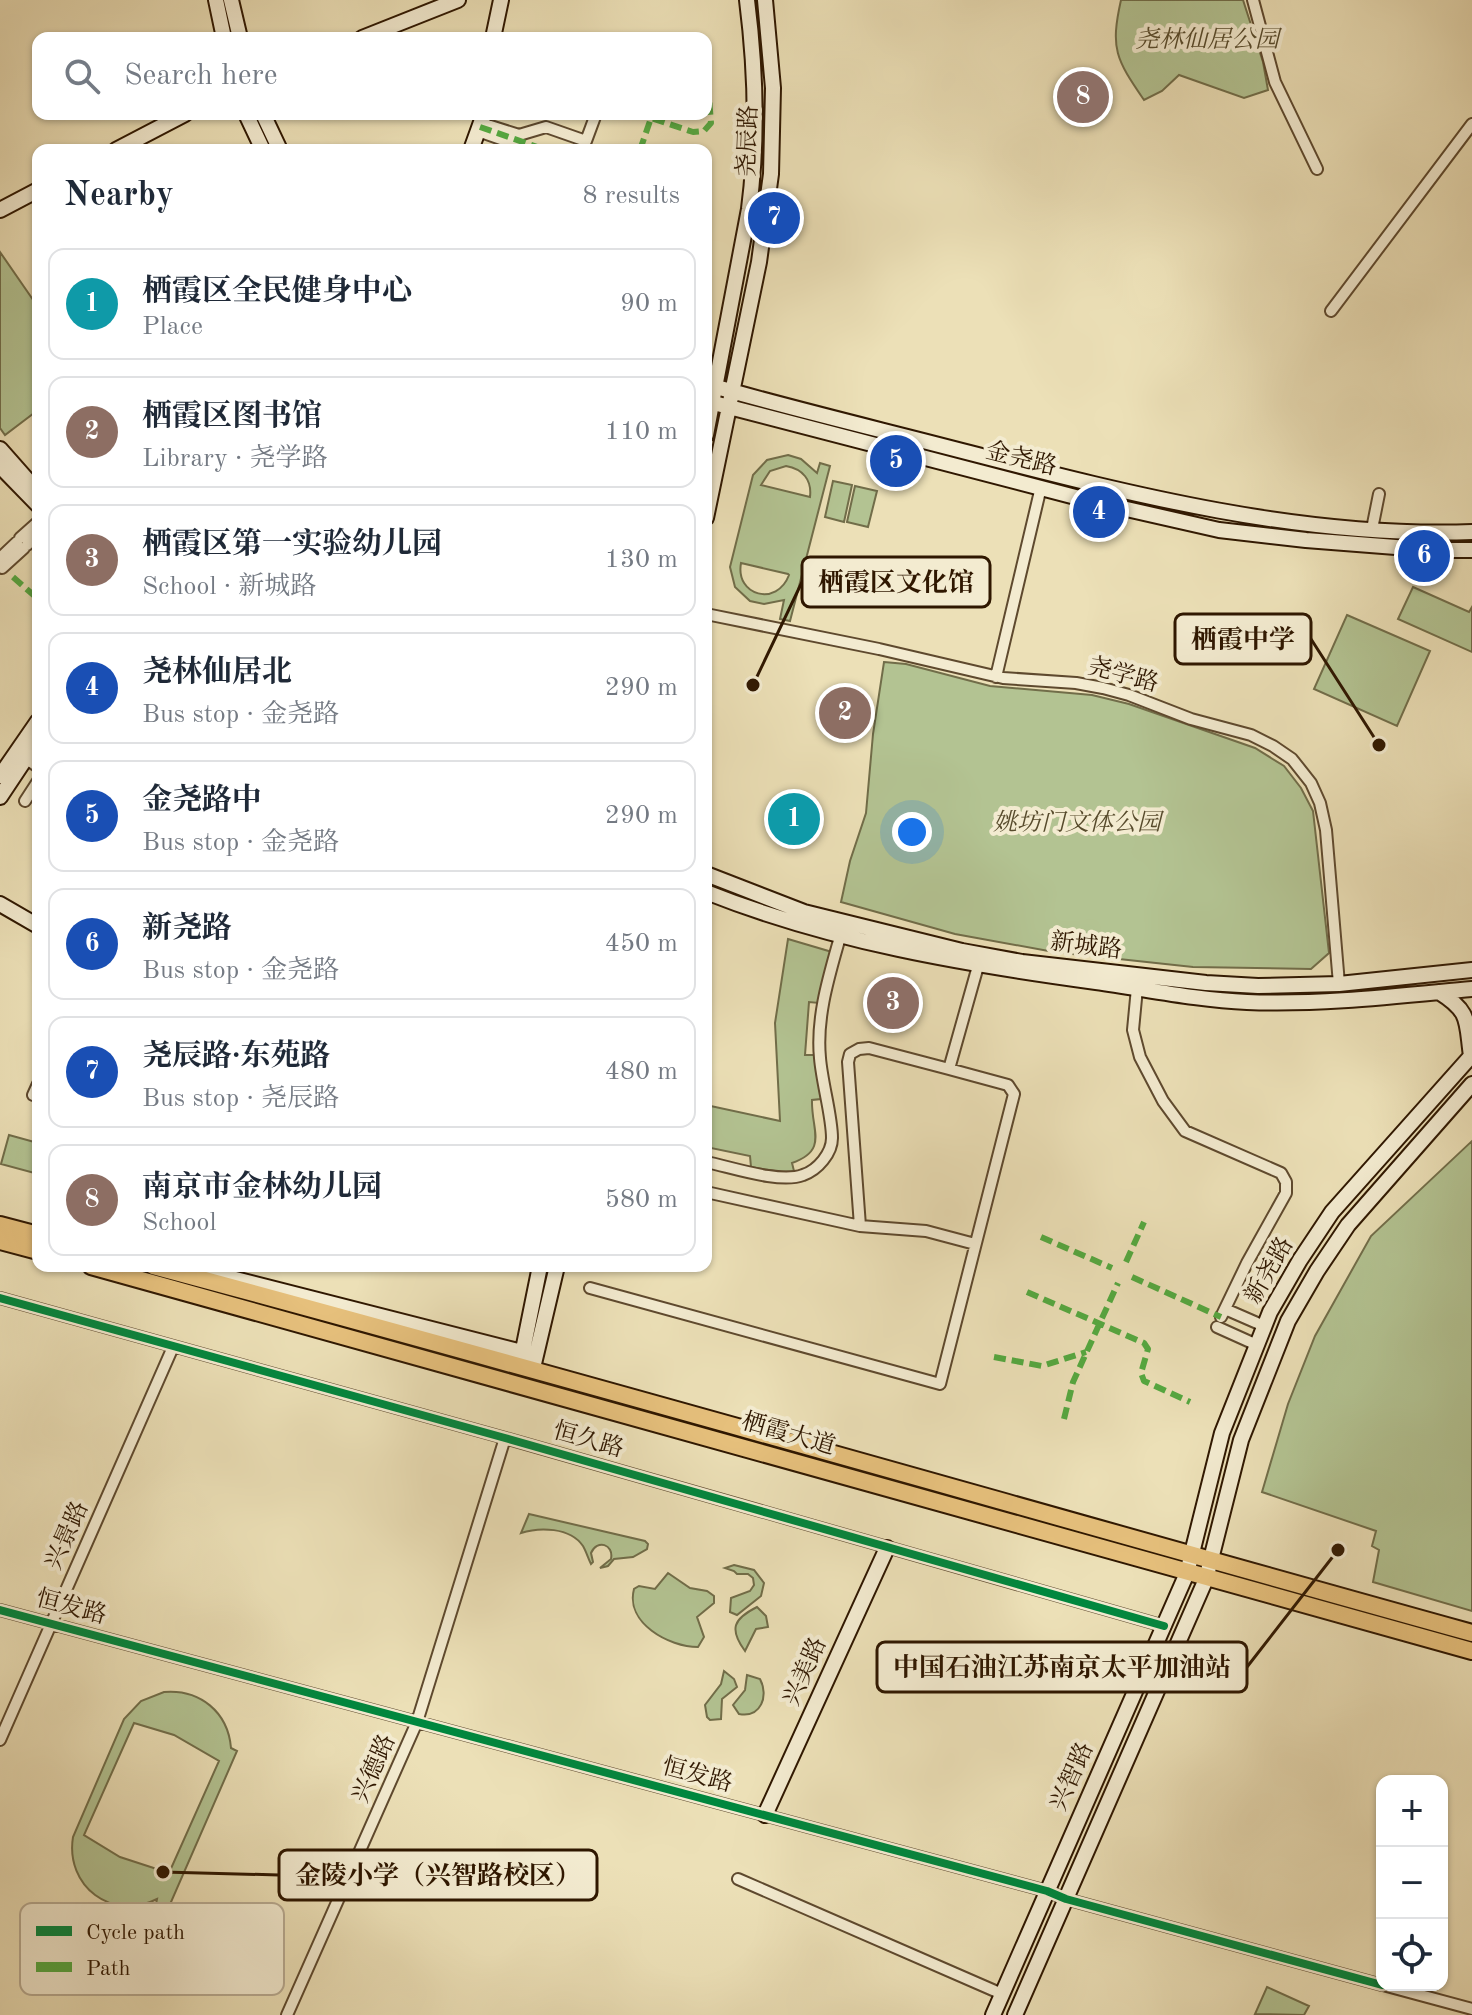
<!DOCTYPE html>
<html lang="en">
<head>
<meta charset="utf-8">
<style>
	:root { --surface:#fff; --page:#f2f2f3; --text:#1f2937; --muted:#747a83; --line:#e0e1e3; --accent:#d93025 }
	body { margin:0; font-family:"Old Standard TT","Noto Serif SC",serif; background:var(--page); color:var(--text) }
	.controls { position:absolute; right:24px; bottom:24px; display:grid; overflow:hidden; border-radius:16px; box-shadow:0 2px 6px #0004 }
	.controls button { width:72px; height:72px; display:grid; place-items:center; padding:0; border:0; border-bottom:2px solid var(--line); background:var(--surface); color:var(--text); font:40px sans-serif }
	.you { position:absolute; left:912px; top:832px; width:28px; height:28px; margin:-20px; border:6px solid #fff; border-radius:50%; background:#1a73e8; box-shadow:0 0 0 12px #1a73e833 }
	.badge { display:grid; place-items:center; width:52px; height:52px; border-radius:50%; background:var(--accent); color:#fff; font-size:26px; font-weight:700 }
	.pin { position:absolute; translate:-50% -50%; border:4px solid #fff; box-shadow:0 2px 8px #0006 }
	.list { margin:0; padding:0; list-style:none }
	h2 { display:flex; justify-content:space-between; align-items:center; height:104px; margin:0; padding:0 32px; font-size:34px }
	h2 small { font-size:26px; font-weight:400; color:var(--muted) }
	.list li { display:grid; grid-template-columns:52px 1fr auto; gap:24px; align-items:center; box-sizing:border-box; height:112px; margin:0 16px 16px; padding:0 16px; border:2px solid var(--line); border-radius:16px }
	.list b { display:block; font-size:30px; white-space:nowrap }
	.list p { margin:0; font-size:26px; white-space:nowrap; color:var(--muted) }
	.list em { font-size:26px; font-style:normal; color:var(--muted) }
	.icon { flex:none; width:44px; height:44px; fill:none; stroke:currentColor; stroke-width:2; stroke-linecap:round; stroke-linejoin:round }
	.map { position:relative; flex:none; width:1472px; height:2015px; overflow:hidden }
	.search { position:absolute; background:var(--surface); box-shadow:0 2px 6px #0004; left:32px; top:32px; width:680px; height:88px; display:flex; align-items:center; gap:20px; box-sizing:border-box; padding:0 28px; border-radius:16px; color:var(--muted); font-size:30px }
	.panel { position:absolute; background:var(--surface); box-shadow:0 2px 6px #0004; left:32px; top:144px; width:680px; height:1128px; border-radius:16px }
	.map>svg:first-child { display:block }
	.green { fill:#b3c392; stroke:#716d49; stroke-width:2; fill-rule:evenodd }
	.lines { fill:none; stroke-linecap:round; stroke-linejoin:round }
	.street-casing { stroke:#5e492e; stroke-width:14 }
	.secondary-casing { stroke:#2f1700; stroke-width:18 }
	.primary-casing { stroke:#2f1700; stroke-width:20 }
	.street { stroke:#f3ebd0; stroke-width:10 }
	.secondary { stroke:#f3ebd0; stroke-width:14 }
	.primary { stroke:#e6c07c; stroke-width:16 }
	.quiet { stroke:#54a940; stroke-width:6; stroke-dasharray:12 6; stroke-linecap:butt }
	.cycleway-casing { stroke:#f3ebd0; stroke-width:13 }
	.cycleway { stroke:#00873e; stroke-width:8 }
	.labels { text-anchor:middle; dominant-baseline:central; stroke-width:8; stroke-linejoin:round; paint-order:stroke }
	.park-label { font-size:24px; font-style:italic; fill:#574b2c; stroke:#f3ebd0 }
	.street-label { font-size:24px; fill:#2f1700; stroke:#f3ebd0 }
	.key { fill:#f3ebd0; stroke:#b8ab92; stroke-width:2 }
	.key-label { font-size:22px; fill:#2f1700 }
	.leader { fill:none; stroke:#2f1700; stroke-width:3 }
	.callout-dot { fill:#2f1700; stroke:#f3ebd0; stroke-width:3 }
	.callout { fill:#f3ebd0; stroke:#2f1700; stroke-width:3 }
	.callout-label { font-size:26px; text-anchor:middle; font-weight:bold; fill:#2f1700 }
</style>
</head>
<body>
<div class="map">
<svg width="1472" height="2015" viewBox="0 0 1472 2015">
	<rect width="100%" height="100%" fill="#ece0b7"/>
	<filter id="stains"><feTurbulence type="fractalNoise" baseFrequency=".0025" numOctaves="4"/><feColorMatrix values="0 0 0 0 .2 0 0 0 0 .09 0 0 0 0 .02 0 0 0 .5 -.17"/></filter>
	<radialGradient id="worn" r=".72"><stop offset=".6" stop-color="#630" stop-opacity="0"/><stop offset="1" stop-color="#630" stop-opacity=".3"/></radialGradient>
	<path class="green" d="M1121 0H1243L1263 62 1268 90 1244 98 1179 75 1162 91 1144 100C1116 59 1110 49 1121 0Z
		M0 252 38 307V410L5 435 0 428Z
		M788 455 801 459 817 473 820 463 830 466 790 621 780 619 784 600 764 604 750 601 735 587 730 567 753 475 767 460ZM786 466C803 469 812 480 810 497L761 485 770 471ZM741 563 788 574 789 575C777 607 735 596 741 563Z
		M833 481 852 485 844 522 825 517Z
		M855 486 877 491 868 527 847 522Z
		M1413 587 1469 612 1472 607V652L1398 619Z
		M1347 615 1430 651 1397 726 1314 689Z
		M884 662 906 664 990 686 1092 695 1129 704 1255 748 1284 766 1301 788 1313 811 1329 953 1311 969 1193 967 1054 952 955 934 841 902 850 861 866 813 873 734Z
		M788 939 832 952 819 1003 809 1002 805 1055H815L821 1099 812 1100C811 1130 829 1150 792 1163L794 1171 781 1172 751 1167 750 1156 706 1147V1105L780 1121 775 1023Z
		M9 1135 38 1143V1174L1 1164Z
		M1472 1141V1611L1373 1582 1379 1550 1372 1546 1376 1531 1262 1492 1288 1404 1315 1336 1371 1236Z
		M529 1514 645 1541 648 1544 647 1549 633 1557 614 1559 608 1566 600 1568 611 1559C614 1544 597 1539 591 1553L593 1562 591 1564C588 1558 586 1551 583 1546 570 1527 539 1527 521 1533Z
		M734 1565 754 1570 764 1583 761 1596 737 1615 730 1612 731 1598 750 1591 754 1585 753 1578 748 1574H737L734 1571 725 1568Z
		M668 1573 690 1588 707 1591 714 1596V1603L697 1617 704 1637 698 1647C669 1647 625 1623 634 1589L639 1586 655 1589Z
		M757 1607 766 1616 768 1627 756 1629 745 1651C729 1629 733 1619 757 1607Z
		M724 1671 734 1679 737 1687 722 1699 721 1719 710 1720 707 1717 705 1705 721 1684Z
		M747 1675 760 1679C769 1696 761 1718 739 1714L733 1705 745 1690Z
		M164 1692C200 1689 228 1712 231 1748L237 1751 168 1909 156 1904 157 1899C112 1922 65 1886 73 1837L124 1719 141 1701ZM134 1723 174 1735 219 1761 169 1873 120 1857 84 1835Z
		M1267 1987 1309 2006 1304 2015 1255 2014Z"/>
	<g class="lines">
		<defs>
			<path id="street" d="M1253 0 1275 82 1317 169
				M481 123 519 135 546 127 586 141 596 114
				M478 131 515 144 520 150
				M1331 311 1472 124
				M1372 529 1379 494
				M20 538 38 522
				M27 545 38 535
				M0 558 17 542
				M2 568 24 548
				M706 614 879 649 1003 678 1076 683 1103 688 1129 695 1191 719 1251 735 1273 746 1292 759 1311 783 1320 803 1326 830 1339 984
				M996 677 1041 487
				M25 758 38 767
				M25 801 38 781
				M1137 988 1133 1030 1140 1057 1163 1101 1185 1131 1281 1173 1286 1182V1193L1247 1263 1221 1317
				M38 1084 33 1095 38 1096
				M706 1162C731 1167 780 1184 803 1175 818 1170 832 1153 832 1138 832 1116 822 1083 820 1058 816 1017 829 976 840 937
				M706 1192 860 1226 926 1231 975 1244
				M860 1226 848 1062 850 1054 859 1049 869 1048 949 1069
				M590 1288 940 1384 1014 1094 1008 1085 949 1069 978 966
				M0 1298 505 1438 1164 1626
				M1225 1309 1264 1326
				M1217 1327 1257 1345
				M0 1610 1047 1891 1066 1899 1382 1985
				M0 1740 173 1347
				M738 1879 1002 1994
				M1383 1985 1472 2009
				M287 2015 417 1722 505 1438"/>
			<path id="secondary" d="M216 0 224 38
				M231 0 240 38
				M362 38 458 0
				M493 38 501 0
				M246 114 263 150
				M263 114 280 150
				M116 150 185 114
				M471 150 484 114
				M0 210 38 190
				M706 384C793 409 882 430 970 453 1133 495 1302 538 1472 532
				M706 401 1087 500 1219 530 1306 540 1434 550H1472
				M706 435 749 209C758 139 756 71 747 0
				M0 449 38 492
				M0 466 38 505
				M706 518 759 262 771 174 773 88 765 0
				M0 776 38 721
				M0 797 38 740
				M706 874 804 912 962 951 1022 962 1206 983 1258 986 1339 984 1472 970
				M706 892C832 942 963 964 1096 982 1146 989 1197 1000 1247 1002 1322 1005 1397 996 1472 989
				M0 904 38 926
				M1439 992C1471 1012 1466 1021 1471 1056
				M184 1266 522 1352
				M521 1360 540 1266
				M533 1368 557 1266
				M765 1815 887 1548
				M993 2015 1187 1573 1222 1433 1270 1312 1300 1260 1332 1212 1472 1055
				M1015 2015 1206 1579 1241 1440 1288 1321 1317 1271 1348 1225 1472 1084"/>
			<path id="primary" d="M0 1225 38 1235
				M0 1241 38 1251
				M91 1266 1472 1651
				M153 1266C594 1384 1032 1511 1472 1633"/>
		</defs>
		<use href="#street" class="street-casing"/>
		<use href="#secondary" class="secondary-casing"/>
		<use href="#primary" class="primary-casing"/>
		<use href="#street" class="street"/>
		<use href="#secondary" class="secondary"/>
		<use href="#primary" class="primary"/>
		<path class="quiet" d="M480 127 546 150
			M640 150 651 118 693 132 704 131 711 123 706 60
			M13 577 38 599
			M1041 1237 1112 1268
			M1126 1262 1144 1222
			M1132 1277 1221 1317
			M1027 1292 1144 1343 1148 1349 1141 1373 1144 1381 1190 1402
			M994 1357 1042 1366 1086 1352
			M1064 1419 1073 1382 1118 1283"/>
		<defs>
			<path id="cycleway" d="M0 1298 505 1438 1164 1626
				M0 1610 1047 1891 1066 1899 1382 1985"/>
		</defs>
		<use href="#cycleway" class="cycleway-casing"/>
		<use href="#cycleway" class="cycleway"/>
	</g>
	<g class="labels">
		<g class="park-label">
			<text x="1207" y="41">尧林仙居公园</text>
			<text x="1077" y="824">姚坊门文体公园</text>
		</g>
		<g class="street-label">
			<text transform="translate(749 141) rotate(-88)">尧辰路</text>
			<text transform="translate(1021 460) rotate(14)">金尧路</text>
			<text transform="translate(1123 676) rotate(15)">尧学路</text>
			<text transform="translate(1086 947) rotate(7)">新城路</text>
			<text transform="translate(1270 1271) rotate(-60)">新尧路</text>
			<text transform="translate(788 1435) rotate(16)">栖霞大道</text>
			<text transform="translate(588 1441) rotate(16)">恒久路</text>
			<text transform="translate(68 1536) rotate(-66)">兴景路</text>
			<text transform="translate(71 1608) rotate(15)">恒发路</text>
			<text transform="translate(806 1672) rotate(-66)">兴美路</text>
			<text transform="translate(375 1769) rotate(-66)">兴德路</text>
			<text transform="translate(697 1776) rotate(15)">恒发路</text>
			<text transform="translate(1073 1777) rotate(-66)">兴智路</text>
		</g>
	</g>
	<rect x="20" y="1903" width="264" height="92" rx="12" class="key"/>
	<rect x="36" y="1926" width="36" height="10" fill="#00873e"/>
	<rect x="36" y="1962" width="36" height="10" fill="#54a940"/>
	<g class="key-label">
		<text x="86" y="1939">Cycle path</text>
		<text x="86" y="1975">Path</text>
	</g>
	<path class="leader" d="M753 685L802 582M1379 745L1311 639M1338 1550L1247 1667M163 1872L279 1875"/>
	<g class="callout-dot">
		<circle cx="753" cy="685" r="8"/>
		<circle cx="1379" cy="745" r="8"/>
		<circle cx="1338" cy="1550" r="8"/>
		<circle cx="163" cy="1872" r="8"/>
	</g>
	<g class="callout">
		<rect x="802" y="557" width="188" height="50" rx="8"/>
		<rect x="1175" y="614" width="136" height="50" rx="8"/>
		<rect x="877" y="1642" width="370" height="50" rx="8"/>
		<rect x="279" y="1850" width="318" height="50" rx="8"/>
	</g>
	<g class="callout-label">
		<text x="896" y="591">栖霞区文化馆</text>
		<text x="1243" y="648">栖霞中学</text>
		<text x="1062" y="1676">中国石油江苏南京太平加油站</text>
		<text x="438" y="1884">金陵小学（兴智路校区）</text>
	</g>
	<rect width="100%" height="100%" filter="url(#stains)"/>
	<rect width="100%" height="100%" fill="url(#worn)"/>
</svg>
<div class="controls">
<button>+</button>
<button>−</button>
<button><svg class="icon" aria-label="locate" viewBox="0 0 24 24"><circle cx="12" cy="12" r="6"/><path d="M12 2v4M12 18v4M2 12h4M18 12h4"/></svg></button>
</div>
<div class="you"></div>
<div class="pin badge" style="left:794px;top:819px;background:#0f9aa8">1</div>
<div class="pin badge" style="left:845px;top:713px;background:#8d6e63">2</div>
<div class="pin badge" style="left:893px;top:1003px;background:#8d6e63">3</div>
<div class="pin badge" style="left:1099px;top:512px;background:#1a4fb4">4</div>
<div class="pin badge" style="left:896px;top:461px;background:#1a4fb4">5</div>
<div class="pin badge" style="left:1424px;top:556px;background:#1a4fb4">6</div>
<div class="pin badge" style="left:774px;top:218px;background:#1a4fb4">7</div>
<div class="pin badge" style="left:1083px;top:97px;background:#8d6e63">8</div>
<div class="search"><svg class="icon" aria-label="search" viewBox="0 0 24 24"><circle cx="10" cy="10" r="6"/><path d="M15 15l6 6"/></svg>Search here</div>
<section class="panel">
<h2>Nearby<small>8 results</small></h2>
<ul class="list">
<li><span class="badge" style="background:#0f9aa8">1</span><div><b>栖霞区全民健身中心</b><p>Place</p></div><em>90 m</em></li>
<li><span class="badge" style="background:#8d6e63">2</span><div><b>栖霞区图书馆</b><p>Library · 尧学路</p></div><em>110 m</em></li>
<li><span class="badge" style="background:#8d6e63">3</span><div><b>栖霞区第一实验幼儿园</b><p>School · 新城路</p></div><em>130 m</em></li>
<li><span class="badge" style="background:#1a4fb4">4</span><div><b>尧林仙居北</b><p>Bus stop · 金尧路</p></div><em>290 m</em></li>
<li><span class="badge" style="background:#1a4fb4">5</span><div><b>金尧路中</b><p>Bus stop · 金尧路</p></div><em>290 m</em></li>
<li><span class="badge" style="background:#1a4fb4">6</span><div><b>新尧路</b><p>Bus stop · 金尧路</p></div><em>450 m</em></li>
<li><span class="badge" style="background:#1a4fb4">7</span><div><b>尧辰路·东苑路</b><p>Bus stop · 尧辰路</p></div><em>480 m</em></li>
<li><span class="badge" style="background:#8d6e63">8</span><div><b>南京市金林幼儿园</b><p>School</p></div><em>580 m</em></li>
</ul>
</section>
</div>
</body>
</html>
